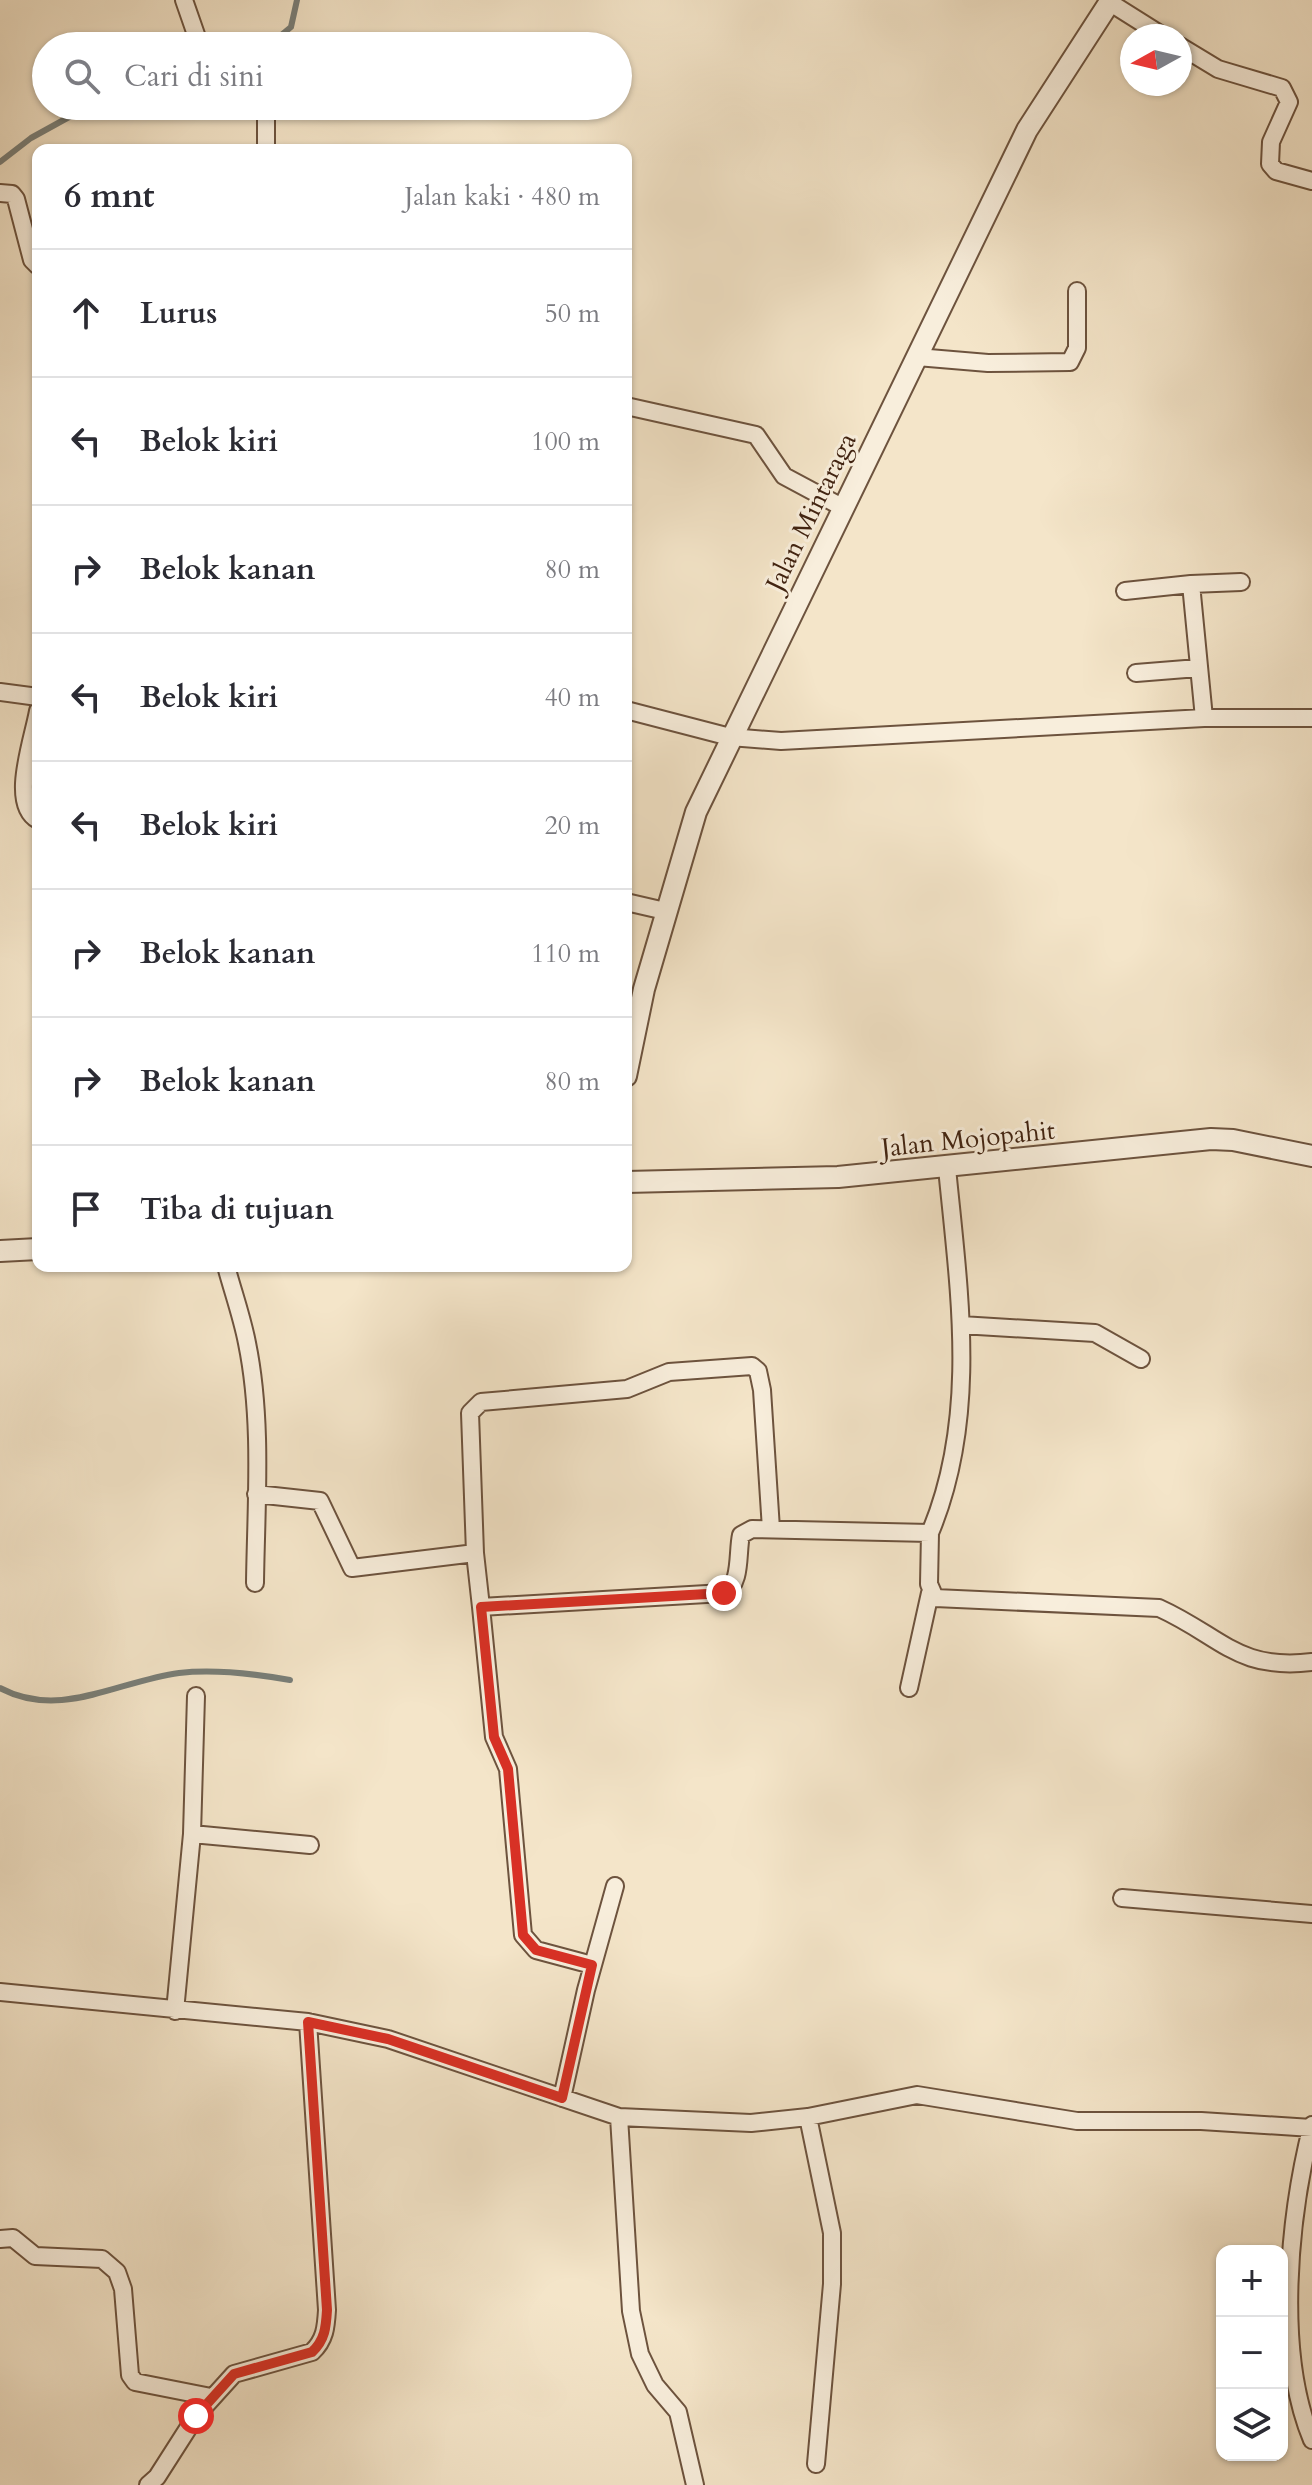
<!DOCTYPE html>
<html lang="id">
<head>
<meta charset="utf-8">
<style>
	:root { --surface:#fff; --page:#f2f2f3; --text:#2b2b33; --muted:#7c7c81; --line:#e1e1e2 }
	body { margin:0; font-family:Cardo,serif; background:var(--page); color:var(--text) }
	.controls { position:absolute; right:24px; bottom:24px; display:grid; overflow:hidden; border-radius:16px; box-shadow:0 2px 6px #0004 }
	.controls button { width:72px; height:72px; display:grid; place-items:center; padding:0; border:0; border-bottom:2px solid var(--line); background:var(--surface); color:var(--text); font:40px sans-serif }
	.compass { position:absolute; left:1120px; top:24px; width:72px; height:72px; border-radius:50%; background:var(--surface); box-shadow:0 2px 6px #0004; rotate:262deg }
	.stop { position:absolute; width:24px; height:24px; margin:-18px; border:6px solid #d93025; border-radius:50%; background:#fff }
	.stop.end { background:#d93025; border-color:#fff; box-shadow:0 2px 8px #0008 }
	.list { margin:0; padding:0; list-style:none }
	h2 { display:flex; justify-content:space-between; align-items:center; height:104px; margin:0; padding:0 32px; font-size:34px }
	h2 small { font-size:26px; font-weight:400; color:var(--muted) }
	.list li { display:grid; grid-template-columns:52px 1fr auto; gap:24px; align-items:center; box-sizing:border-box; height:128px; padding:0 32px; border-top:2px solid var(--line) }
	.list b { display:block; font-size:30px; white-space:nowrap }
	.list em { font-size:26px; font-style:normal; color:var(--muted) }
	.icon { flex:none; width:44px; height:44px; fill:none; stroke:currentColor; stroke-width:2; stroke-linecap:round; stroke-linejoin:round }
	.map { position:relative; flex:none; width:1312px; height:2485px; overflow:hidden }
	.search { position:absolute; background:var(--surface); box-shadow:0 2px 6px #0004; left:32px; top:32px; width:600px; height:88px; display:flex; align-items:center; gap:20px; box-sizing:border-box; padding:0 28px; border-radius:44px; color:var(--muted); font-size:30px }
	.panel { position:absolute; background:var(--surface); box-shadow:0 2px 6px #0004; left:32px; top:144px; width:600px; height:1128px; border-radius:16px }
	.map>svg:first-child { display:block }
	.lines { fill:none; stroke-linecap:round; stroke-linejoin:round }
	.stream { stroke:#797f79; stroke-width:6 }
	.minor-casing { stroke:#6d533e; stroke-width:20 }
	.tertiary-casing { stroke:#6d533e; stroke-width:24 }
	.minor { stroke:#f8eedc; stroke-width:16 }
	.tertiary { stroke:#f8eedc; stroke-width:20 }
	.route { stroke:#d93025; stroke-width:10 }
	.labels { text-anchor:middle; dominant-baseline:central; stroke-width:6; stroke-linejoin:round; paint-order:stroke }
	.street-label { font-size:26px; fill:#402210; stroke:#f8eedc }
</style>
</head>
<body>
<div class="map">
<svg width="1312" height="2485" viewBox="0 0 1312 2485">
	<rect width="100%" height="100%" fill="#f4e5c9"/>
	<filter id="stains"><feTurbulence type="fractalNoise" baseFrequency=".0025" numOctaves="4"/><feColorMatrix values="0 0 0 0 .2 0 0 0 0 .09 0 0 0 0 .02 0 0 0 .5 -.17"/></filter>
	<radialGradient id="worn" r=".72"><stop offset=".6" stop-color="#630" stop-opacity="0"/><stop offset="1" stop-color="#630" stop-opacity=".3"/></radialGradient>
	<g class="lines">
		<path class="stream" d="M268 46 291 27 297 0
			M0 162 31 138 89 106
			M0 1688C60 1720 118 1681 179 1673 214 1669 256 1674 290 1680"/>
		<defs>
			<path id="minor" d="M184 0 200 46
				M1109 2 1163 36
				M1180 46 1218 69 1282 88 1289 102 1271 142 1270 164 1276 171 1312 181
				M266 106V150
				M0 193 12 194 16 199 32 260 38 266
				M917 357 988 363 1070 362 1077 348V291
				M626 406 756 435 784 476 842 507
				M1125 591 1191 584
				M1136 673 1198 668
				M0 692 38 697
				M626 710 730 737 781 741 1204 718H1312
				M38 711C33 740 9 804 38 820
				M1204 718 1191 584 1241 582
				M626 902 665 911
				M226 1266C233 1292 242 1317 247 1343 263 1421 256 1505 255 1583
				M961 1325 1095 1333 1141 1359
				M256 1494 320 1501 352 1568 475 1553 470 1413 481 1402 627 1389 669 1372 752 1366 758 1371 762 1390 771 1529
				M930 1533C979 1416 959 1291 947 1168
				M475 1553 481 1607 724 1593C742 1584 737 1553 741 1535L752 1529 930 1533 929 1584 935 1598 1159 1608C1221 1636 1237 1671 1312 1662
				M481 1607 494 1737 508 1769 523 1935 536 1950 592 1965
				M909 1688 930 1593
				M192 1834 310 1845
				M1122 1898 1312 1914
				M0 1992 308 2022 388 2039 619 2117 751 2123 808 2117 917 2095 1077 2121H1201L1312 2128
				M175 2011 192 1834 196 1696
				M562 2098 586 1990 615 1886
				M619 2117 631 2311 640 2354 655 2385 678 2412 695 2485
				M808 2117 832 2233V2284L816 2464
				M1312 2125C1289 2216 1275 2352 1312 2440
				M0 2239 13 2238 35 2256 102 2259 117 2272 123 2289 130 2375 135 2382 211 2397
				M148 2485 157 2477 196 2416 234 2374 312 2352C325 2340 326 2327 327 2310L308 2022"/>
			<path id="tertiary" d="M626 1076 644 989 696 812 1027 130 1111 0
				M626 1182 838 1177 1211 1139 1233 1140 1312 1156
				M0 1251 38 1249"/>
		</defs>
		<use href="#minor" class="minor-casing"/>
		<use href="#tertiary" class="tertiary-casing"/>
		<use href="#minor" class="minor"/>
		<use href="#tertiary" class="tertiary"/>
	</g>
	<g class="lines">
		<path class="route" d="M196 2416 234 2374 312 2352C325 2340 326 2327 327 2310L308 2022 388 2039 562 2098 592 1965 536 1950 523 1935 508 1769 494 1737 481 1607 724 1593"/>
	</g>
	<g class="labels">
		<g class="street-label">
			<text transform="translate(811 512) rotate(-64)">Jalan Mintaraga</text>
			<text transform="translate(968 1139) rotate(-6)">Jalan Mojopahit</text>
		</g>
	</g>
	<rect width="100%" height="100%" filter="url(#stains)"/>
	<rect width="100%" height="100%" fill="url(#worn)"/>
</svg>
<div class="controls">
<button>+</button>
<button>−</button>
<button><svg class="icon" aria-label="layers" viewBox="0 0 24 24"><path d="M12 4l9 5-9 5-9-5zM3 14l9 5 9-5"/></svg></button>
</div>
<svg class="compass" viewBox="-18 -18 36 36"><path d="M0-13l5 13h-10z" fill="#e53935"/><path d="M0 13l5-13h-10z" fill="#7c7c81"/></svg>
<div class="stop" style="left:196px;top:2416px"></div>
<div class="stop end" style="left:724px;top:1593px"></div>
<div class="search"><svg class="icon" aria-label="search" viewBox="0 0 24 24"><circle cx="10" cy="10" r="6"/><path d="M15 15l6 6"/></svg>Cari di sini</div>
<section class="panel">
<h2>6 mnt<small>Jalan kaki · 480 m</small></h2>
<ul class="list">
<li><svg class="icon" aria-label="ahead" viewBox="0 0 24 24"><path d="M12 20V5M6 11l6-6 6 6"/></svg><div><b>Lurus</b></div><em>50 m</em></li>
<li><svg class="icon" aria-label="left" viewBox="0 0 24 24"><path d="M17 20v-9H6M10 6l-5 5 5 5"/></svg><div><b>Belok kiri</b></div><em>100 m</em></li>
<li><svg class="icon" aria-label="right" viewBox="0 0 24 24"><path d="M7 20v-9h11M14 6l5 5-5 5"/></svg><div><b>Belok kanan</b></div><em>80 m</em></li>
<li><svg class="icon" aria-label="left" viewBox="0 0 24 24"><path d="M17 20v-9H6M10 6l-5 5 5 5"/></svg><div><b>Belok kiri</b></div><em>40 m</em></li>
<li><svg class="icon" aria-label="left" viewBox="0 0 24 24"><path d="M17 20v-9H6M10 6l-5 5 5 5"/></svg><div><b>Belok kiri</b></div><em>20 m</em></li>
<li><svg class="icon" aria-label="right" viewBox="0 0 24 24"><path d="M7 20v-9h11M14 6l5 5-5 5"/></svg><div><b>Belok kanan</b></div><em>110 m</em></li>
<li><svg class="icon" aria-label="right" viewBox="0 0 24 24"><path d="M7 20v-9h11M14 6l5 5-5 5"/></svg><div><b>Belok kanan</b></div><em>80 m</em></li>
<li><svg class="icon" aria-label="arrive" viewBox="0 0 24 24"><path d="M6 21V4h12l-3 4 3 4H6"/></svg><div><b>Tiba di tujuan</b></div></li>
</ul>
</section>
</div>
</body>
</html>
